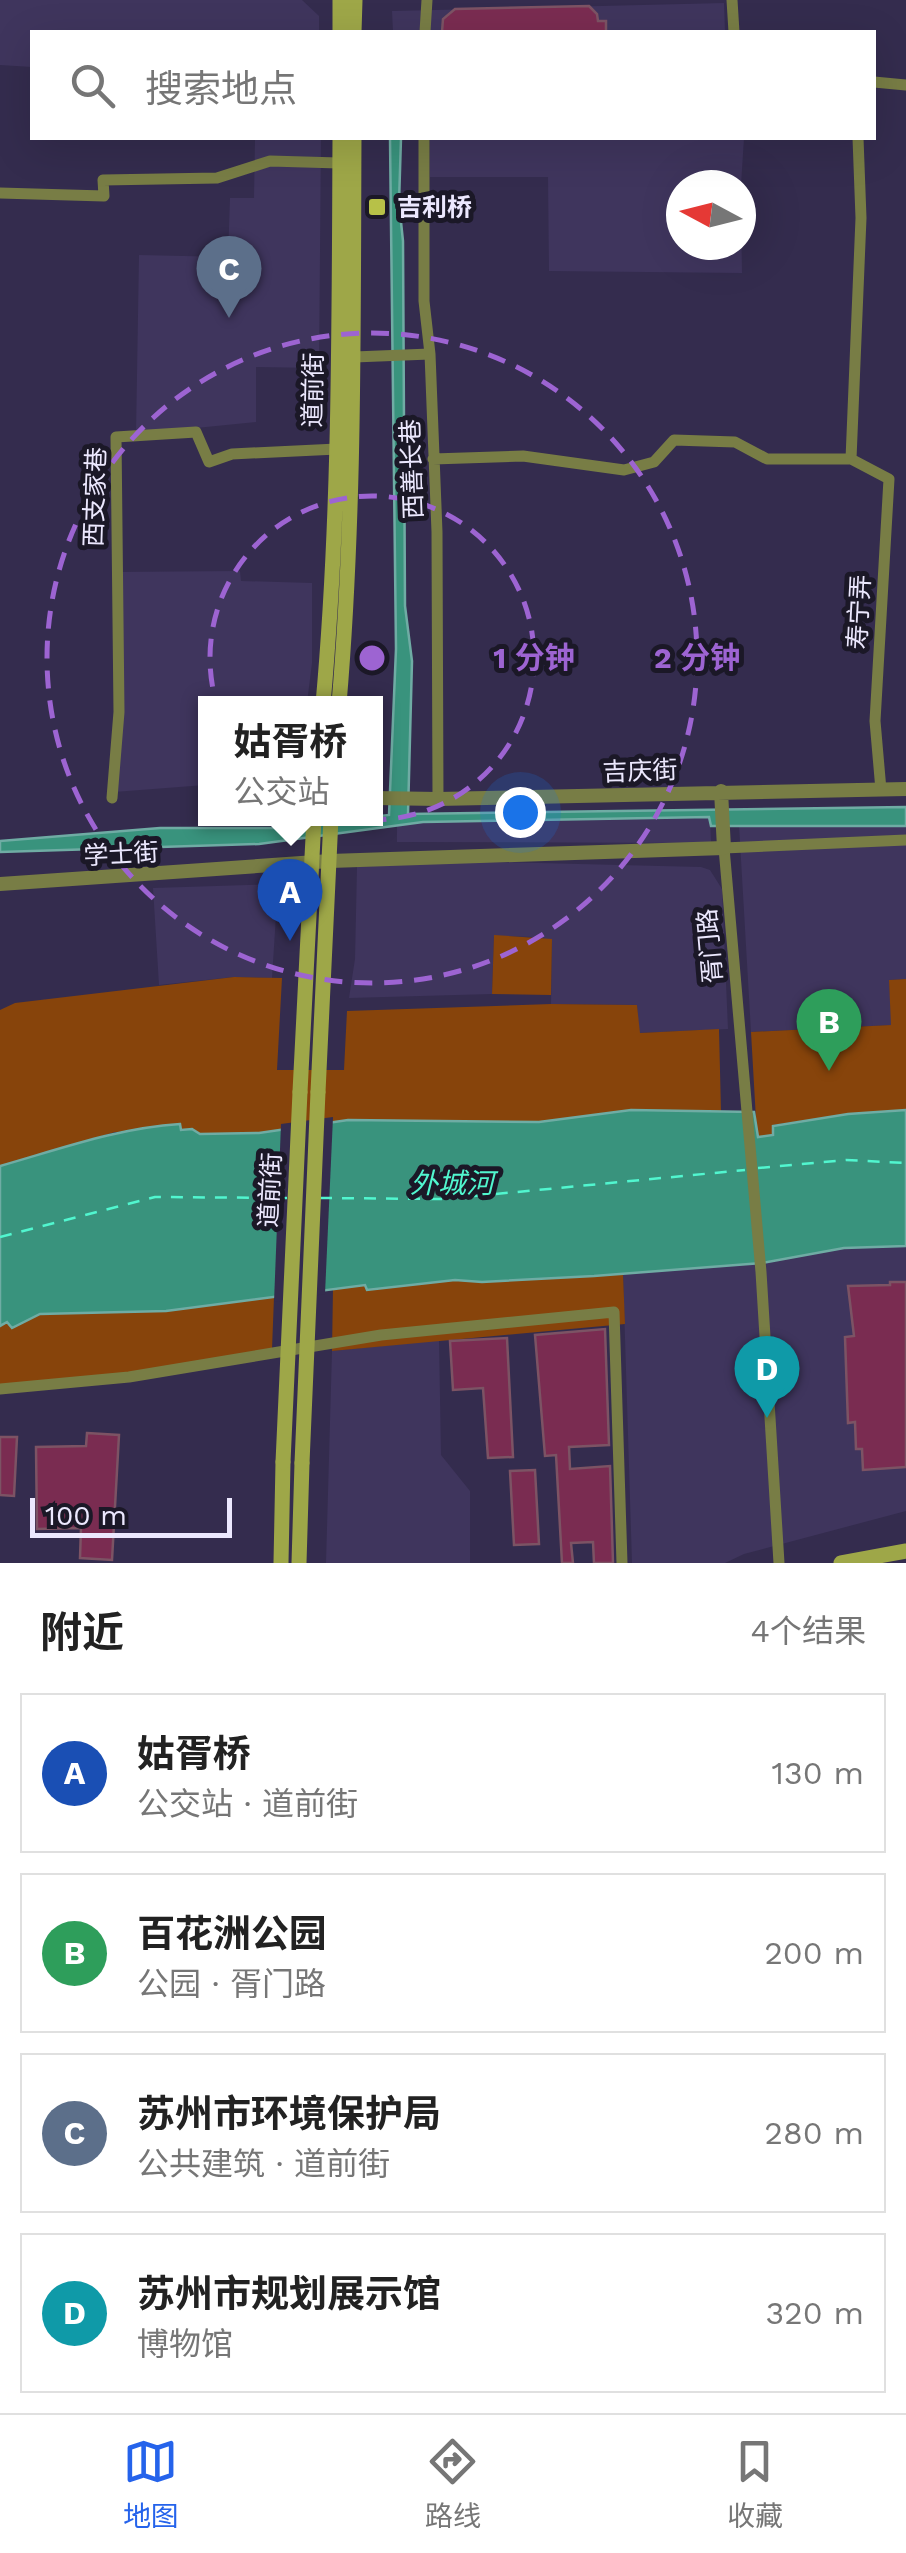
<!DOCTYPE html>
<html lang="zh">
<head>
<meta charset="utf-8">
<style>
	:root { --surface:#fff; --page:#f2f2f2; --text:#222; --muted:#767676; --line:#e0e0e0; --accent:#2563eb }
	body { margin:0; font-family:"Work Sans","Noto Sans SC",sans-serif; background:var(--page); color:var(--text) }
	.compass { position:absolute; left:666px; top:170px; width:90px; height:90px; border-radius:50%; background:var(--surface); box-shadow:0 10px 40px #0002; rotate:277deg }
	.scale { position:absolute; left:30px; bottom:25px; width:202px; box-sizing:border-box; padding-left:10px; border:5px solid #ece8fe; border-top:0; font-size:28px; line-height:35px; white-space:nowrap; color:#ece8fe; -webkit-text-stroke:8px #1b1827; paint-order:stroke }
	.you { position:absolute; left:520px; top:812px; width:35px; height:35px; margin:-25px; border:8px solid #fff; border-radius:50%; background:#1a73e8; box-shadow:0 0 0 15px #1a73e833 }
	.badge { display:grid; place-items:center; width:65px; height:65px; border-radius:50%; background:var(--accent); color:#fff; font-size:32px; font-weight:700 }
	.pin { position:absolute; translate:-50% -82px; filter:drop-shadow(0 2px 5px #0008) }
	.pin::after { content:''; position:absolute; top:52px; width:35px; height:30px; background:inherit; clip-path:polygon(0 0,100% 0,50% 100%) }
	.popup { position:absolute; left:198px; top:696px; width:185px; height:130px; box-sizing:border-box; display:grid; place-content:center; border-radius:0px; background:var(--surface); filter:drop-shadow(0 2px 8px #0005); font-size:32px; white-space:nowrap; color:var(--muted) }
	.popup b { font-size:38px; color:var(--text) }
	.popup::after { content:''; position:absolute; left:50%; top:100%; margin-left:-20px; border:20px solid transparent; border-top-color:var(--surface) }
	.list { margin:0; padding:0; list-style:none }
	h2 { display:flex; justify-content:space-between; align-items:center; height:130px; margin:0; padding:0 40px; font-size:42px }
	h2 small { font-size:32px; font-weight:400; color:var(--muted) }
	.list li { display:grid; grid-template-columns:65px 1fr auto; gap:30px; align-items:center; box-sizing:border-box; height:160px; margin:0 20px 20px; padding:0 20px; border:2px solid var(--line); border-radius:0px }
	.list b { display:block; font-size:38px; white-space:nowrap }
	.list p { margin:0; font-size:32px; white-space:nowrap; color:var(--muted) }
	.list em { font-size:32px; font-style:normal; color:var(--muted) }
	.icon { flex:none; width:55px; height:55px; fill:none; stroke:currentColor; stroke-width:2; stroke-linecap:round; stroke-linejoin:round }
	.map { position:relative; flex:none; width:906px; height:1563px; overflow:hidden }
	.search { position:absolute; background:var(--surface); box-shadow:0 10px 40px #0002; left:30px; right:30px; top:30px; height:110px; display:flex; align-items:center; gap:25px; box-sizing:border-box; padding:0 35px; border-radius:0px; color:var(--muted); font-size:38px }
	.sheet { height:850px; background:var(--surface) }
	nav { display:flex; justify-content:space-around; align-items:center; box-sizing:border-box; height:140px; border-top:2px solid var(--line); background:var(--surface); font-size:28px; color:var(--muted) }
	nav a { display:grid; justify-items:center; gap:5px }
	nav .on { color:var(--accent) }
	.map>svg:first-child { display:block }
	.built { fill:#3f355d }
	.green { fill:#87440b }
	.water { fill:#39937d; stroke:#6faca4; stroke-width:2.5 }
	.pier { fill:#342c4e }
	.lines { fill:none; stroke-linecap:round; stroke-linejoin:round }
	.ferry { stroke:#51f6cf; stroke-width:2.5; stroke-dasharray:12 10; stroke-linecap:butt }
	.building { fill:#7a2c51; stroke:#7c5364; stroke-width:2.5 }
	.minor { stroke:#787d45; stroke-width:11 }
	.tertiary { stroke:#787d45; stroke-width:14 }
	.secondary { stroke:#9ea748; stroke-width:15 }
	.secondary-bridge { stroke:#9ea748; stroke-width:15 }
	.ring { fill:none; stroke:#9d64d2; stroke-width:5; stroke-dasharray:18 12 }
	.poi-dot { fill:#b7c148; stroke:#1b1827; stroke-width:4 }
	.labels { text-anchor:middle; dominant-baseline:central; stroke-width:10; stroke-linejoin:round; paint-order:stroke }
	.poi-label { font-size:25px; font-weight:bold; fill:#ece8fe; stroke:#1b1827; text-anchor:start }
	.street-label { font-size:25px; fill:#ece8fe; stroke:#1b1827 }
	.water-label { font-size:28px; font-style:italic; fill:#51f6cf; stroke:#1b1827 }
	.centre { fill:#9d64d2; stroke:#1b1827; stroke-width:5 }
	.ring-label { font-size:30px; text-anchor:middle; font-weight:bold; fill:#9d64d2; stroke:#1b1827; stroke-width:10; stroke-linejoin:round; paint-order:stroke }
</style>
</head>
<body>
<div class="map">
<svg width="906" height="1563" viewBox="0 0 906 1563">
	<rect width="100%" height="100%" fill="#342c4e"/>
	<path class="built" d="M0 0H302L319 16V32H32V67L0 65Z
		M724 3 725 32H393L392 11Z
		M255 138H321L319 368 256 367V422L136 434 139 255 228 257 230 198H254Z
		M430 138H744L741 185H681V245H741V212L742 273 549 271 548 177H430Z
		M240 571 241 581 312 583V663L307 703 205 704V785L114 792 115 572Z
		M710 817 711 843 397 842V826L423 822Z
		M739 825 906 826V979L889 980 892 1025 751 1032Z
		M453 861 701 867 710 870 722 889 728 1029 639 1033 637 1005 551 1004 552 940 533 937 494 936 492 994 349 998 355 959 357 867Z
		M278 884 272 978 234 977 159 985 153 888Z
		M906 1246V1511L744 1554 725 1563H632L623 1274 762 1263 844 1248Z
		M439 1340 441 1455 470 1491V1563H326L332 1351Z"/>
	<path class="green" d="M494 935 552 939 551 995 492 994Z
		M234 977 282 978 277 1070H344L347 1011 551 1004 637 1005 640 1033 719 1029 721 1112 631 1110 539 1122 348 1120 259 1133 200 1134 192 1129 115 1132 0 1166V1010L15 1003Z
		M906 979V1110L848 1114 773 1125V1136L757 1137 751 1032 891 1025 889 980Z
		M623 1274 625 1324 332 1351 333 1288 365 1285 368 1290 455 1280 482 1282Z
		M274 1297 272 1349 122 1376 0 1387V1326L7 1322 12 1328 39 1314 166 1311Z"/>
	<path class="water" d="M390 138H401L399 203 403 241 405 606 412 661 408 814 906 807V826H711L709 817 423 822 259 844 0 852V841L160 828H274L389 815 396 649Z
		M631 1110 754 1112 758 1137 773 1135V1126L848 1114 906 1110V1246L844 1248 762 1263 594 1276 482 1282 455 1280 367 1290 365 1285 166 1311 40 1314 12 1328 7 1322 0 1326V1166C60 1149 117 1128 180 1124L181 1130 192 1129 200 1134 259 1133 348 1120 539 1122Z"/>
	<path class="pier" d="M333 1117 325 1294 274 1302 281 1124Z"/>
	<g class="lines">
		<path class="ferry" d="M758 1168 846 1160 906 1163
			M320 1198 444 1199 745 1170
			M0 1237 155 1197 287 1198"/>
	</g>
	<path class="building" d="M589 6 597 14 598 21H606V32H442L443 19 455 9Z
		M890 1282H906V1467L863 1470 862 1449H856L855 1422 848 1423 845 1337 854 1336 848 1286 890 1285Z
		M605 1329 609 1445 569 1447 570 1469 610 1466 613 1563H594L593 1542 571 1543 573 1563H562L556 1455 545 1456 535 1335Z
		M507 1338 513 1457 488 1458 483 1388 453 1390 450 1341Z
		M87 1433 119 1435 112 1560 80 1558 81 1528 37 1529 36 1447 86 1446Z
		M0 1437H17L14 1496 0 1495Z
		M535 1470 539 1544 514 1545 510 1471Z"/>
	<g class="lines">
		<path class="minor" d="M732 0 734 32
			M425 32 427 0
			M874 82 906 85
			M424 138V301L430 354 437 532 438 799
			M0 193 104 196 103 180 217 178 270 161 339 163
			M354 357 430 354
			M433 459 523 456 624 470 654 462 674 440 735 442 767 459H851L889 479 875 721 881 790
			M851 459 861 218 858 138
			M112 798 119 712 116 437 196 432 209 462 232 454 337 449
			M0 1389 129 1377 381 1335 614 1312 622 1563
			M779 1563 761 1272 724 848 906 840"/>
		<path class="tertiary" d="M375 798 438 799 906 789
			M0 884 330 861 724 848 721 791"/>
		<path class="secondary" d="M340 32V0
			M354 32 355 0
			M323 704C340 515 339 326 340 138
			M339 704C355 515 353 327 354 138
			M300 1092 314 818
			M318 1092 331 818
			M281 1563 283 1462
			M299 1563 302 1463
			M841 1563 906 1551"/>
		<path class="secondary-bridge" d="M283 1462 300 1092
			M302 1463 318 1092"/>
	</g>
	<g class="ring">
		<circle cx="372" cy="658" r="162"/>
		<circle cx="372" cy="658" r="325"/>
	</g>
	<rect class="poi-dot" x="367" y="197" width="20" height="20" rx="5"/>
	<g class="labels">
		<g class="poi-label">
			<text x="397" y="207">吉利桥</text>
		</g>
		<g class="street-label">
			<text transform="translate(313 390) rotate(-89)">道前街</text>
			<text transform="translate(412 469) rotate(-92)">西善长巷</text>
			<text transform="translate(95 497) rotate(-88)">西支家巷</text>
			<text transform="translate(859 612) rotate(-87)">寿宁弄</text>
			<text transform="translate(640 771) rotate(-2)">吉庆街</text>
			<text transform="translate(121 854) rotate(-3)">学士街</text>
			<text transform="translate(710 946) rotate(-95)">胥门路</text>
			<text transform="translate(270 1190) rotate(-87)">道前街</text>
		</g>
		<g class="water-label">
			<text x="452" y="1183">外城河</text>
		</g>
	</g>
	<circle cx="372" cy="658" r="15" class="centre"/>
	<g class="ring-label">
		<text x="534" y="668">1 分钟</text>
		<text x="697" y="668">2 分钟</text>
	</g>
</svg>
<svg class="compass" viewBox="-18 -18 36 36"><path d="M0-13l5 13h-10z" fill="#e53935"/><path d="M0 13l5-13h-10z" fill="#767676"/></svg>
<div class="scale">100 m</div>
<div class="you"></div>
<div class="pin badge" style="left:290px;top:941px;background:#1a4fb4">A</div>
<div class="popup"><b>姑胥桥</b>公交站</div>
<div class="pin badge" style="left:829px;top:1071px;background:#2e9e5b">B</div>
<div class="pin badge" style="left:229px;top:318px;background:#5c6f8a">C</div>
<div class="pin badge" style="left:767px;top:1418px;background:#0f9aa8">D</div>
<div class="search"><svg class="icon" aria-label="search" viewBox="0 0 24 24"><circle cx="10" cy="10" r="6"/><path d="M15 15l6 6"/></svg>搜索地点</div>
</div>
<section class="sheet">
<h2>附近<small>4个结果</small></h2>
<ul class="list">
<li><span class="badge" style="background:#1a4fb4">A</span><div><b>姑胥桥</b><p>公交站 · 道前街</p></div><em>130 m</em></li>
<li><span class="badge" style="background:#2e9e5b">B</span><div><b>百花洲公园</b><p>公园 · 胥门路</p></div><em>200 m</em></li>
<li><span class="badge" style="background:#5c6f8a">C</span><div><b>苏州市环境保护局</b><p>公共建筑 · 道前街</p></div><em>280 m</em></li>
<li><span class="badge" style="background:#0f9aa8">D</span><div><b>苏州市规划展示馆</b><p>博物馆</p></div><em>320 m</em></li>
</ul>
</section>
<nav>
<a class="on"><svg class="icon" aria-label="map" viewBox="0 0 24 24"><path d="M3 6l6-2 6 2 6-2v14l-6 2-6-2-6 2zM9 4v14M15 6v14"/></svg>地图</a>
<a><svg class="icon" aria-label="directions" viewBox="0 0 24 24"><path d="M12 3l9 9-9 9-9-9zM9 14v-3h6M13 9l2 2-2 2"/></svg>路线</a>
<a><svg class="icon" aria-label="saved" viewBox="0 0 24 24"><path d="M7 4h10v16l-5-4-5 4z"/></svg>收藏</a>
</nav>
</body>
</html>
